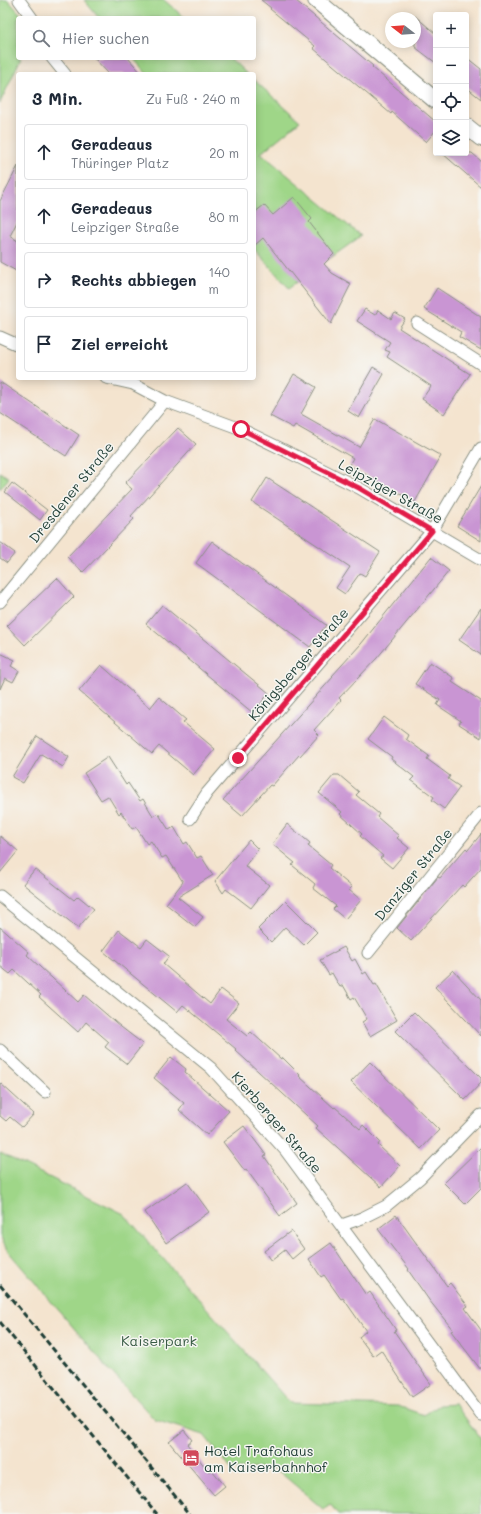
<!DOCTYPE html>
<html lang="de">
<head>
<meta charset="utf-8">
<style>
	:root { --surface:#fff; --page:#f2f2f3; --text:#1f2937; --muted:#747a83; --line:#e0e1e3 }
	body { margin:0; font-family:Mali,sans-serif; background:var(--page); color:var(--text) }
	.controls { position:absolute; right:12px; top:12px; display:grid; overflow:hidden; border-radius:4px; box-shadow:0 2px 10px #0003 }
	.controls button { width:36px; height:36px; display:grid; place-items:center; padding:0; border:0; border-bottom:1px solid var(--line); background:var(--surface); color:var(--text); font:20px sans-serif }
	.compass { position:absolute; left:385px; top:12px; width:36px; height:36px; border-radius:50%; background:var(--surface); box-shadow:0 2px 10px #0003; rotate:287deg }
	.stop { position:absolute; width:12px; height:12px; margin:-9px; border:3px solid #e11d48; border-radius:50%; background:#fff }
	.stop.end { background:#e11d48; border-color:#fff; box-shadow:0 1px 4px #0008 }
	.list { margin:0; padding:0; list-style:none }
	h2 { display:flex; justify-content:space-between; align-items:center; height:52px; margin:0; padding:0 16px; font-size:17px }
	h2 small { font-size:13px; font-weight:400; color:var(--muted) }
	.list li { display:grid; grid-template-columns:26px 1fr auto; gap:12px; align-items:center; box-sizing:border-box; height:56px; margin:0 8px 8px; padding:0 8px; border:1px solid var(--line); border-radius:4px }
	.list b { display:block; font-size:15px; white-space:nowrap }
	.list p { margin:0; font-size:13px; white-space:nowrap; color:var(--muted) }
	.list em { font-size:13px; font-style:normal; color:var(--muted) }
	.icon { flex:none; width:22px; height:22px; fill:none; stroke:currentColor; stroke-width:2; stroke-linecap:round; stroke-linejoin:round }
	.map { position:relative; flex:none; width:481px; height:1514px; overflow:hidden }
	.search { position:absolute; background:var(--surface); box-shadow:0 2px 10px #0003; left:16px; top:16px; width:240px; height:44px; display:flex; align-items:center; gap:10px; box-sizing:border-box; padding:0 14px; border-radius:4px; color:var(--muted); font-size:15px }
	.panel { position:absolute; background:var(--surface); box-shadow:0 2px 10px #0003; left:16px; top:72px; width:240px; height:308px; border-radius:4px }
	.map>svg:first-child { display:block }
	.green { fill:#9fd688; stroke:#5f8a5e }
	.building { fill:#c995d3 }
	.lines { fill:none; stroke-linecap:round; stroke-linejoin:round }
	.minor-casing { stroke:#8a9082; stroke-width:13 }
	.secondary-casing { stroke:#8a9082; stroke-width:18 }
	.minor { stroke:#fff; stroke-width:11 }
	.secondary { stroke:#fff; stroke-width:16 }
	.rail { stroke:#1f3d34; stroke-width:3; stroke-dasharray:6 3; stroke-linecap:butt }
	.route { stroke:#e11d48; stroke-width:5 }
	.labels { text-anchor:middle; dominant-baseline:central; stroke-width:3; stroke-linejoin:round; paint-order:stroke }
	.street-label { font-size:14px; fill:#1f3d34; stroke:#f6f6f2 }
	.park-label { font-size:14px; fill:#395c45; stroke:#f6f6f2 }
	.poi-label { font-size:14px; fill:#1f3d34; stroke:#f6f6f2; text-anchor:start }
</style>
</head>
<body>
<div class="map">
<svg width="481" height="1514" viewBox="0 0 481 1514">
	<rect width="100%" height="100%" fill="#f6f6f2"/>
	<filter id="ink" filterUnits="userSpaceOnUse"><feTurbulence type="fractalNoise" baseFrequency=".025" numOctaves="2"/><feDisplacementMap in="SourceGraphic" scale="8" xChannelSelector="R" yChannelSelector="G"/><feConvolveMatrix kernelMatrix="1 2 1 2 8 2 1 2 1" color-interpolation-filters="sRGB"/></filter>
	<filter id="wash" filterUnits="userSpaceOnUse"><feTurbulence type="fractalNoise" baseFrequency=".012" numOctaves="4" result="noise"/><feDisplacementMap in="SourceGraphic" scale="16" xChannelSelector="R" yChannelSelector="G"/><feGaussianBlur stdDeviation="0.9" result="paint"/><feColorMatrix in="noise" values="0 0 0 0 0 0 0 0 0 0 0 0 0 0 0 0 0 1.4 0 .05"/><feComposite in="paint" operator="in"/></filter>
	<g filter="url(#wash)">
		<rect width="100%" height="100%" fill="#f4e4cf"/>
		<path class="green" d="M0 0H8L24 18H18V58H21L0 103Z
			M84 0H164L185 18H99Z
			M133 58H230L247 74H147Z
			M254 80 300 121 261 153 361 236 289 288 254 249Z
			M0 472 9 478 0 489Z
			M0 1153 124 1214 290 1403 398 1406 424 1415 440 1405 455 1404 481 1439V1514H338L330 1504 323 1509 275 1468 231 1469 204 1435 155 1420 114 1375 7 1250 0 1236Z"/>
		<g id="blocks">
			<path class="building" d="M261 0H295L373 66 372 67 436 122V130L426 142 392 112 391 114 313 48 315 46 270 9 271 8Z
				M415 16 436 34V63L415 47Z
				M466 57 481 69V99L466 87Z
				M94 58H128L142 74H109Z
				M442 153H472L481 161V187Z
				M18 166V220L10 236 18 241V272L0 262V201Z
				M294 197 312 219 309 222 334 254 324 264 332 273 351 284 331 324 263 238 254 246V213L264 205 273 215Z
				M437 288 481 317V350L459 337 461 332 424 309Z
				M365 309 375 315 378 310 391 319 395 313 405 319 399 328 470 374 444 414 422 399 431 386 387 357 390 352 385 350 390 342 357 321Z
				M373 367 384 374 359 418 348 411Z
				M294 374 316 387 301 414 359 447 375 419 441 456 415 502 349 465 353 458 295 425 293 428 270 416Z
				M0 382 79 435 66 456 0 413Z
				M178 428 196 444 131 516 134 519 83 572 67 557 132 489 125 483Z
				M267 478 380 552 365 576 360 573 345 594 336 588 350 567 252 502Z
				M12 483 47 510 40 520 5 492Z
				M481 486V541L457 526Z
				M212 541 326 625 310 647 196 563Z
				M0 542 15 553 7 563 0 558Z
				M431 557 449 571 377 658 339 698 341 700 314 730 319 735 300 756 299 755 272 786 270 785 242 816 223 800 333 677 332 676 361 644Z
				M57 578 74 597 25 645 7 626Z
				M162 605 269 693 253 713 146 624Z
				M481 608V655L459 640Z
				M0 653 15 660 11 666 19 671 13 682 5 678 0 689Z
				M430 662 454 678 452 682 481 701V738L459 724 461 721 437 705 440 700 415 684Z
				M101 665 150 708 159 697 186 720 183 722 215 749 193 775 159 746 152 754 79 691Z
				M384 717 408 735 406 739 429 756 427 759 450 776 448 779 460 787 444 809 432 800 434 797 411 780 414 777 391 759 392 757 368 739Z
				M37 736 69 757 63 767 41 754 23 783 12 777Z
				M108 757 126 785 128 783 140 801 143 799 153 816 158 813 169 830 174 827 184 844 187 842 197 858 201 856 213 875 178 897 203 917 195 927 166 904 183 882 166 856 162 858 151 841 147 844 136 827 132 829 121 812 119 814 108 796 101 800 84 773Z
				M334 775H339L359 792 356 795 379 814 377 817 399 836 397 838 409 848 392 868 380 858 383 856 360 836 362 834 340 814 342 812 319 793Z
				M287 824 310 843 308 846 331 865 329 868 352 887 349 890 361 900 345 919 333 909 336 906 313 888 315 884 292 865 295 863 272 844Z
				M481 834V868L464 887 462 885 411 941 397 928 438 877 440 878 466 848 468 850Z
				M0 836 18 851 0 873Z
				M249 840 258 849 245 866 269 885 251 908 226 889 223 893 215 881Z
				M35 869 74 900 78 896 94 909 78 928 23 884Z
				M286 901 317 932 304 945 285 927 271 942 258 929Z
				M0 927 29 952 27 955 78 1002 84 995 121 1027 143 1044 127 1064 105 1047 109 1042 86 1022 78 1032 39 997 41 995 14 970 10 974 0 966Z
				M119 930 141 947 147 939 169 956 163 964 210 1004 221 989 239 1003 226 1019 247 1036 251 1032 281 1059 282 1057 300 1075 299 1076 334 1108 335 1107 360 1129 363 1125 380 1142 378 1145 400 1166 381 1187 316 1128 318 1126 235 1050 236 1049 183 1005 177 1012 103 951Z
				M344 947 352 961 355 959 363 974 366 972 374 985 376 984 397 1020 370 1036 362 1022 367 1019 354 997 351 999 343 985 340 987 332 973 329 975 320 960Z
				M453 970 481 1000V1036L435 987Z
				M414 1012 481 1078V1083L465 1100 395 1031Z
				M171 1057 186 1069 185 1072 229 1111 207 1135 179 1110 184 1103 154 1078Z
				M370 1062 439 1130 421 1149 351 1082Z
				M0 1083 34 1114 22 1127 10 1117 6 1121 0 1116Z
				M244 1126 266 1155 264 1156 297 1203 280 1216 246 1169 245 1171 223 1142Z
				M481 1147V1188L465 1204 444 1183Z
				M187 1182 209 1212 166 1243 145 1212Z
				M396 1215 447 1286 450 1283 468 1306 465 1308 481 1330V1370L451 1331 453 1330 429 1300 408 1270 409 1269 378 1229Z
				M291 1231 304 1249 292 1259 285 1250 271 1261 264 1251Z
				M331 1243 366 1295 370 1292 396 1330 394 1331 431 1384 412 1397 381 1350 373 1356 359 1337 366 1331 343 1298 341 1299 324 1275 321 1277 309 1259Z
				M184 1430 192 1440 187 1444 209 1472 212 1470 225 1486 214 1495 169 1442Z"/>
		</g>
	</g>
	<g filter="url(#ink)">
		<use href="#blocks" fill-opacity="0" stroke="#8a9082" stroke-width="1"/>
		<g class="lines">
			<defs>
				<path id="minor" d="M19 0 32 18
					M52 58 65 74
					M417 323 481 364
					M0 337 18 345
					M106 378 133 384 165 401 241 429 284 450 359 488 481 560
					M0 602 165 401
					M190 819 207 793 432 531 481 448
					M0 896 211 1068 285 1150 481 1415
					M368 953 481 813
					M0 1050 45 1092
					M342 1225 362 1218 386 1206 420 1178 481 1115"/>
				<path id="secondary" d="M316 0 436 101
					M466 126 481 138"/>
			</defs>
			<use href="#minor" class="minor-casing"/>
			<use href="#secondary" class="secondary-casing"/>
			<use href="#minor" class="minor"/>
			<use href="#secondary" class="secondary"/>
			<path class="rail" d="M0 1285 190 1514
				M0 1322 157 1514"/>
		</g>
	</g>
	<g class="lines" filter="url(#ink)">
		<path class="route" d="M238 758 432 531 359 488 241 429"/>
	</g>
	<defs>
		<symbol id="hotel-square" viewBox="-11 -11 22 22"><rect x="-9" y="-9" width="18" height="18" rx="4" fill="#d1495b" stroke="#f6f6f2"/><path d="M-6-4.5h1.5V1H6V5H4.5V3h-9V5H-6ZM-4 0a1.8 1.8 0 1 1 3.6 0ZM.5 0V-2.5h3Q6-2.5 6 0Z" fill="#fff"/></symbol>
	</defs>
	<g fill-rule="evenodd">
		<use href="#hotel-square" x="181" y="1448" width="20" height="20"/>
	</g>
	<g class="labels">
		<g class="street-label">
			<text transform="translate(391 491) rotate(29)">Leipziger Straße</text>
			<text transform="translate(71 492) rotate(-51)">Dresdener Straße</text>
			<text transform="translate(298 664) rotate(-49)">Königsberger Straße</text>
			<text transform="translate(413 874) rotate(-51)">Danziger Straße</text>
			<text transform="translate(277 1122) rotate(49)">Kierberger Straße</text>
		</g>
		<g class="park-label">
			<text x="159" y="1340">Kaiserpark</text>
		</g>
		<g class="poi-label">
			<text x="204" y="1450">Hotel Trafohaus<tspan x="204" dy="16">am Kaiserbahnhof</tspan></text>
		</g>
	</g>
</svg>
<div class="controls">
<button>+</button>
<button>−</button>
<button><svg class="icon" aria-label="locate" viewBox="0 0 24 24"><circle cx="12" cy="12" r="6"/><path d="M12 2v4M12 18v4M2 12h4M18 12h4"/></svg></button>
<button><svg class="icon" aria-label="layers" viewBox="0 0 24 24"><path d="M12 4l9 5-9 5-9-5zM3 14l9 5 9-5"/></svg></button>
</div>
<svg class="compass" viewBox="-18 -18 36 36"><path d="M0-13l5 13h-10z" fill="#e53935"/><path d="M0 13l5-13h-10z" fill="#747a83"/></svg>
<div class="stop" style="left:241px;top:429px"></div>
<div class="stop end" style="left:238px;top:758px"></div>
<div class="search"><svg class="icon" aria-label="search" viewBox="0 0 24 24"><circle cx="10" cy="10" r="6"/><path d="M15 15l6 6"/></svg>Hier suchen</div>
<section class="panel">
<h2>3 Min.<small>Zu Fuß · 240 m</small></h2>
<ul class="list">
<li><svg class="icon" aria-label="ahead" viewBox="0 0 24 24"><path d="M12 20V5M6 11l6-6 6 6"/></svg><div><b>Geradeaus</b><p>Thüringer Platz</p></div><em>20 m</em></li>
<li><svg class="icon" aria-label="ahead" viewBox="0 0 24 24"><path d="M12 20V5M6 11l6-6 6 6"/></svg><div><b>Geradeaus</b><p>Leipziger Straße</p></div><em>80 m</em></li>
<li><svg class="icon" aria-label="right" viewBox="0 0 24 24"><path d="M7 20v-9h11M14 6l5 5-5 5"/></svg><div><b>Rechts abbiegen</b></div><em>140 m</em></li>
<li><svg class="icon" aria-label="arrive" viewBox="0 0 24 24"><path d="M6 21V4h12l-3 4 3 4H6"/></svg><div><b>Ziel erreicht</b></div></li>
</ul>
</section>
</div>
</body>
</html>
